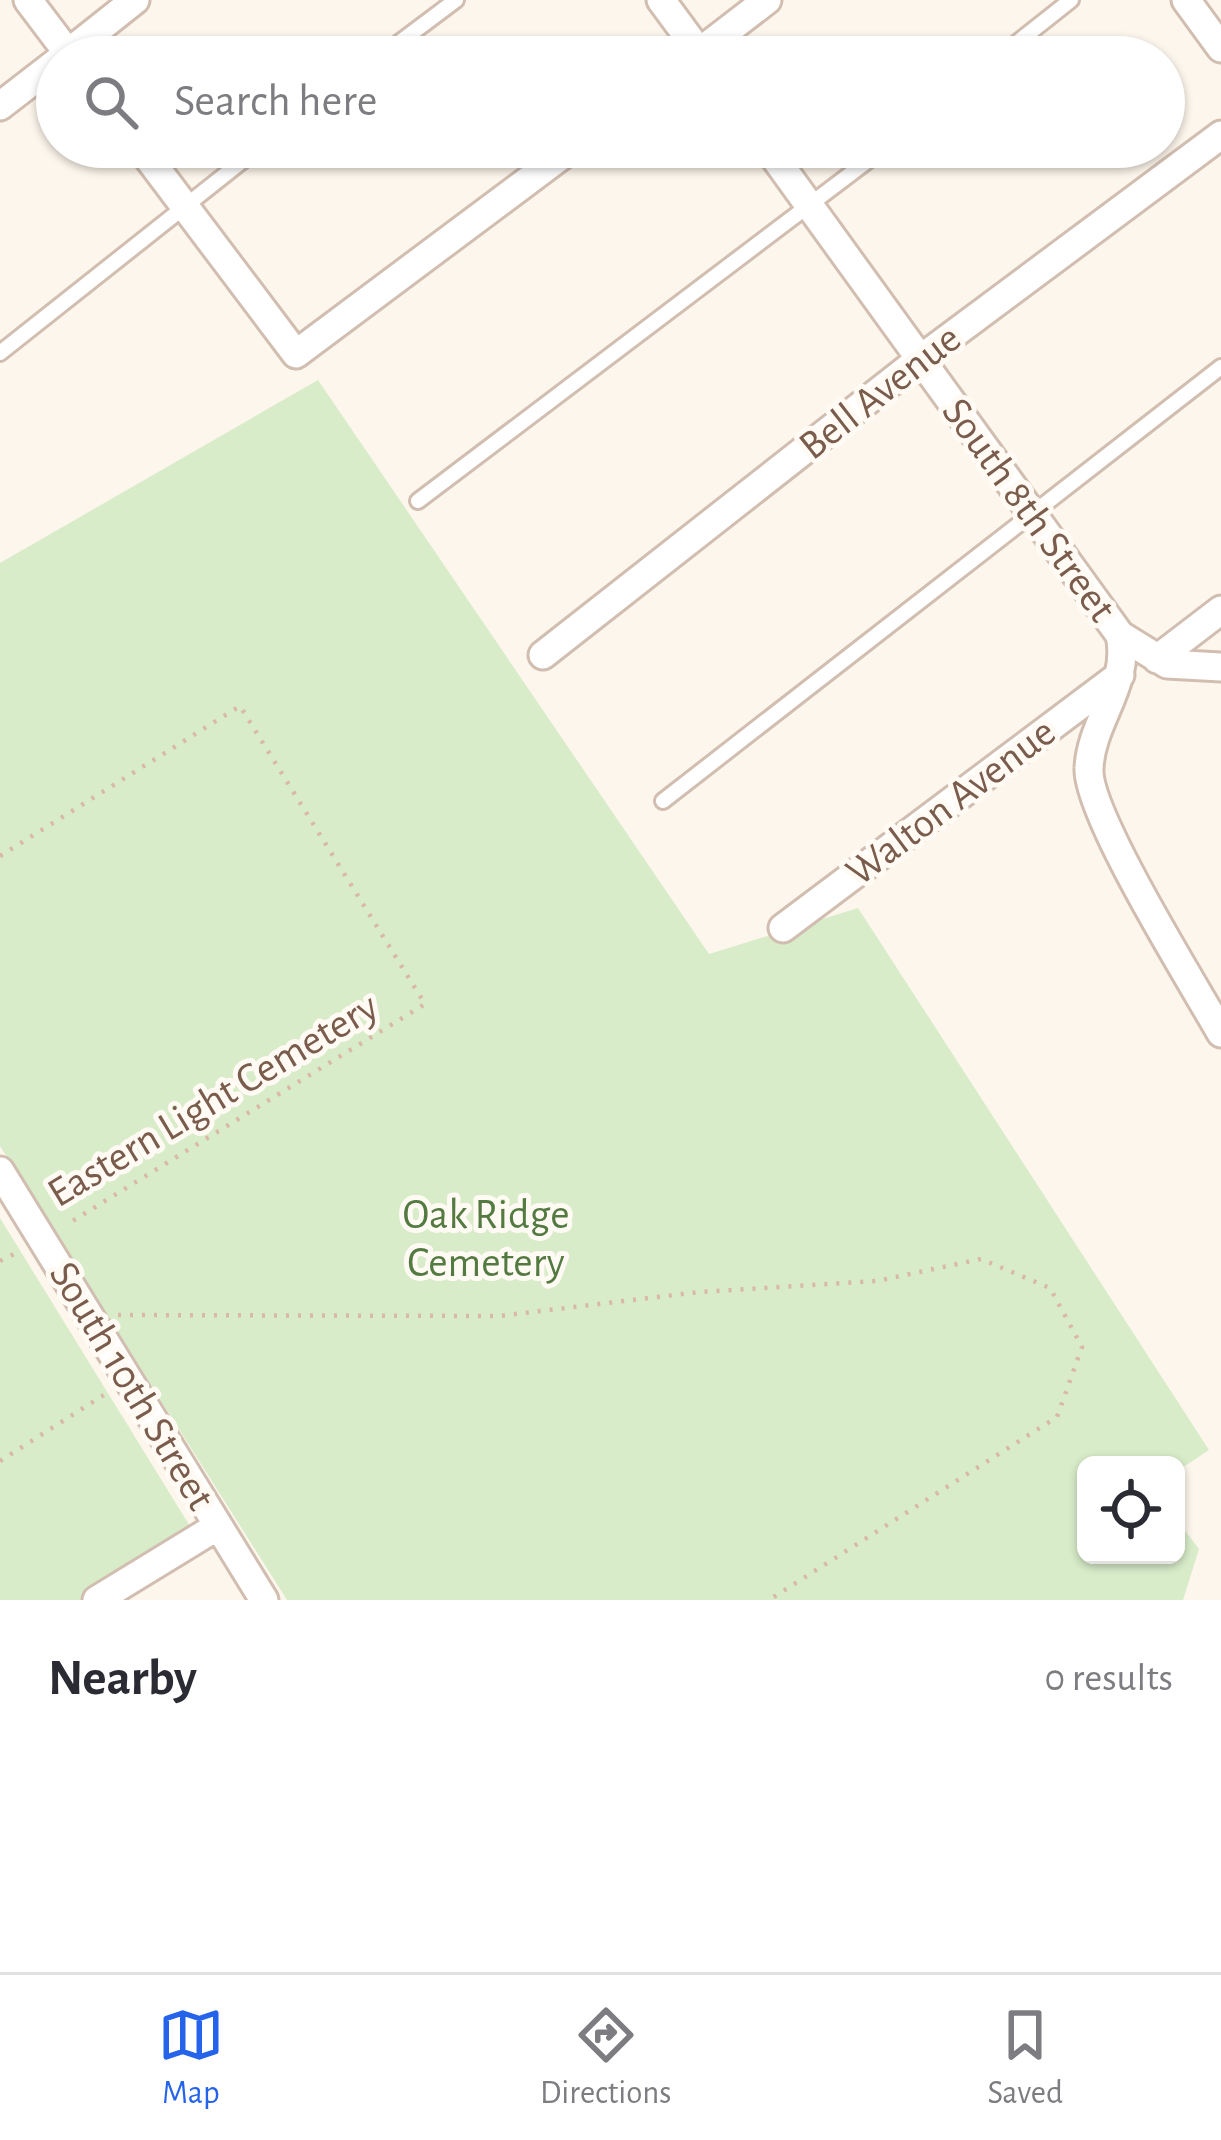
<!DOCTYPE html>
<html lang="en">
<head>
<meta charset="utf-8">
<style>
	:root { --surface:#fff; --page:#f2f2f3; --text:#2b2b33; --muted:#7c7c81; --line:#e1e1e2; --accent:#2563eb }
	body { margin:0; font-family:"Alegreya Sans",sans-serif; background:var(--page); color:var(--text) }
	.controls { position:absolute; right:36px; bottom:36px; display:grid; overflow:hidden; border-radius:18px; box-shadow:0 3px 9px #0004 }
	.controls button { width:108px; height:108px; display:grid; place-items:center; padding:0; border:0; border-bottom:3px solid var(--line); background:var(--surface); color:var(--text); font:60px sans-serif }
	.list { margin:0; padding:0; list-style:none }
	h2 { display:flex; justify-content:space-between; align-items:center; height:156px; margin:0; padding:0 48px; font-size:51px }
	h2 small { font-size:39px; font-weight:400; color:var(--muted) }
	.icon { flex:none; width:66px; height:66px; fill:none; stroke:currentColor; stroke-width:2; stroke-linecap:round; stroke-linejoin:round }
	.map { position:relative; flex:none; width:1221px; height:1600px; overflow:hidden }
	.search { position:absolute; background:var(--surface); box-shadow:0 3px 9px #0004; left:36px; right:36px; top:36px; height:132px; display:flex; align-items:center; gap:30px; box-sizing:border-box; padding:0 42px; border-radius:66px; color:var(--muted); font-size:45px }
	.sheet { height:372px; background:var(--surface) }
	nav { display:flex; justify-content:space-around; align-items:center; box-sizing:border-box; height:168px; border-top:3px solid var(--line); background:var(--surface); font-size:33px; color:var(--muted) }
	nav a { display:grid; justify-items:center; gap:6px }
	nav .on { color:var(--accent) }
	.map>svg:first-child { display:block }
	.green { fill:#d8ecc9 }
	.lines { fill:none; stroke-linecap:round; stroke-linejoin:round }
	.service-casing { stroke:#d1beb0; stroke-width:20 }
	.minor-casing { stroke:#d1beb0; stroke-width:33 }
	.path { stroke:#d9b8a5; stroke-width:4.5; stroke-dasharray:3 9; stroke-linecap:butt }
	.service { stroke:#fff; stroke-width:14 }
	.minor { stroke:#fff; stroke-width:27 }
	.labels { text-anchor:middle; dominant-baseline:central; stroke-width:10; stroke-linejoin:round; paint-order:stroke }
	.street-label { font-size:42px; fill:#7a5c4d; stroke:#fffaf3 }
	.park-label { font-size:42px; fill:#537a41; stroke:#fffaf3 }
</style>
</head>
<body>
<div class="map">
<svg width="1221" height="1600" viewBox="0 0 1221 1600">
	<rect width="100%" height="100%" fill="#fdf6ec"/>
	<path class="green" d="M318 380 709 954 858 908 1209 1450 1176 1472V1465H1086V1555H1176V1519L1199 1549 1183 1600H287L0 1146V563Z
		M0 1218 196 1536 86 1600H0Z"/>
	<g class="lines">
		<defs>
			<path id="service" d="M380 57 456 0
				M999 57 1071 0
				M0 353 260 147
				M418 501 886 147
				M663 801 1221 367"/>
			<path id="minor" d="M28 0 71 57
				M661 0 703 57
				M1186 0 1221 48
				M63 57 135 0
				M693 57 767 0
				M0 106 57 62
				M140 147 296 354 573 147
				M767 147 1120 635C1131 684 1091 721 1089 768 1086 813 1194 985 1221 1033
				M1120 635 1167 664 1221 667
				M543 655 919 360 1221 135
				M1157 659 1221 610
				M783 928 1120 675
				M0 1171 264 1600
				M97 1600 218 1526"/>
		</defs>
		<use href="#service" class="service-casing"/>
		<use href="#minor" class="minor-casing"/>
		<path class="path" d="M0 856 240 706 425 1004 66 1225
			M0 1261 20 1251
			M118 1315 499 1316 699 1292 877 1281 981 1259 1050 1288 1082 1347 1057 1417 769 1600
			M0 1461 107 1393"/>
		<use href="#service" class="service"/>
		<use href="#minor" class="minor"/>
	</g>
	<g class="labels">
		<g class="street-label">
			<text transform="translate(880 392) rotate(-38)">Bell Avenue</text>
			<text transform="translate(1029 510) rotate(54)">South 8th Street</text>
			<text transform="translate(951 802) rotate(-37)">Walton Avenue</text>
			<text transform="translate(213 1100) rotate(-31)">Eastern Light Cemetery</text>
			<text transform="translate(132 1386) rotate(59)">South 10th Street</text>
		</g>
		<g class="park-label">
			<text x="486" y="1215">Oak Ridge<tspan x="486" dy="48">Cemetery</tspan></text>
		</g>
	</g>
</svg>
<div class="controls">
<button><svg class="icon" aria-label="locate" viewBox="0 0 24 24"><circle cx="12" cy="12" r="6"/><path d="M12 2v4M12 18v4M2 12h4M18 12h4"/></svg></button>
</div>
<div class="search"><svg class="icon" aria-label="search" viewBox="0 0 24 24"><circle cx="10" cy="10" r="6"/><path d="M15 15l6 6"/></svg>Search here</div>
</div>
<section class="sheet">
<h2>Nearby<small>0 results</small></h2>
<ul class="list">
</ul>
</section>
<nav>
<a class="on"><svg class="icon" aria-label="map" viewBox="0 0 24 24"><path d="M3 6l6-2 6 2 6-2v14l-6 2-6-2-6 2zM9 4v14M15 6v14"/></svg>Map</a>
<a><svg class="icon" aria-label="directions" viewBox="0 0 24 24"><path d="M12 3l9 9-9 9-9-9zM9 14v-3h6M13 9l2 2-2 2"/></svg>Directions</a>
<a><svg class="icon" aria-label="saved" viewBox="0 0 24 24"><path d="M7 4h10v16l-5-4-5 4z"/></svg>Saved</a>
</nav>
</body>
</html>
